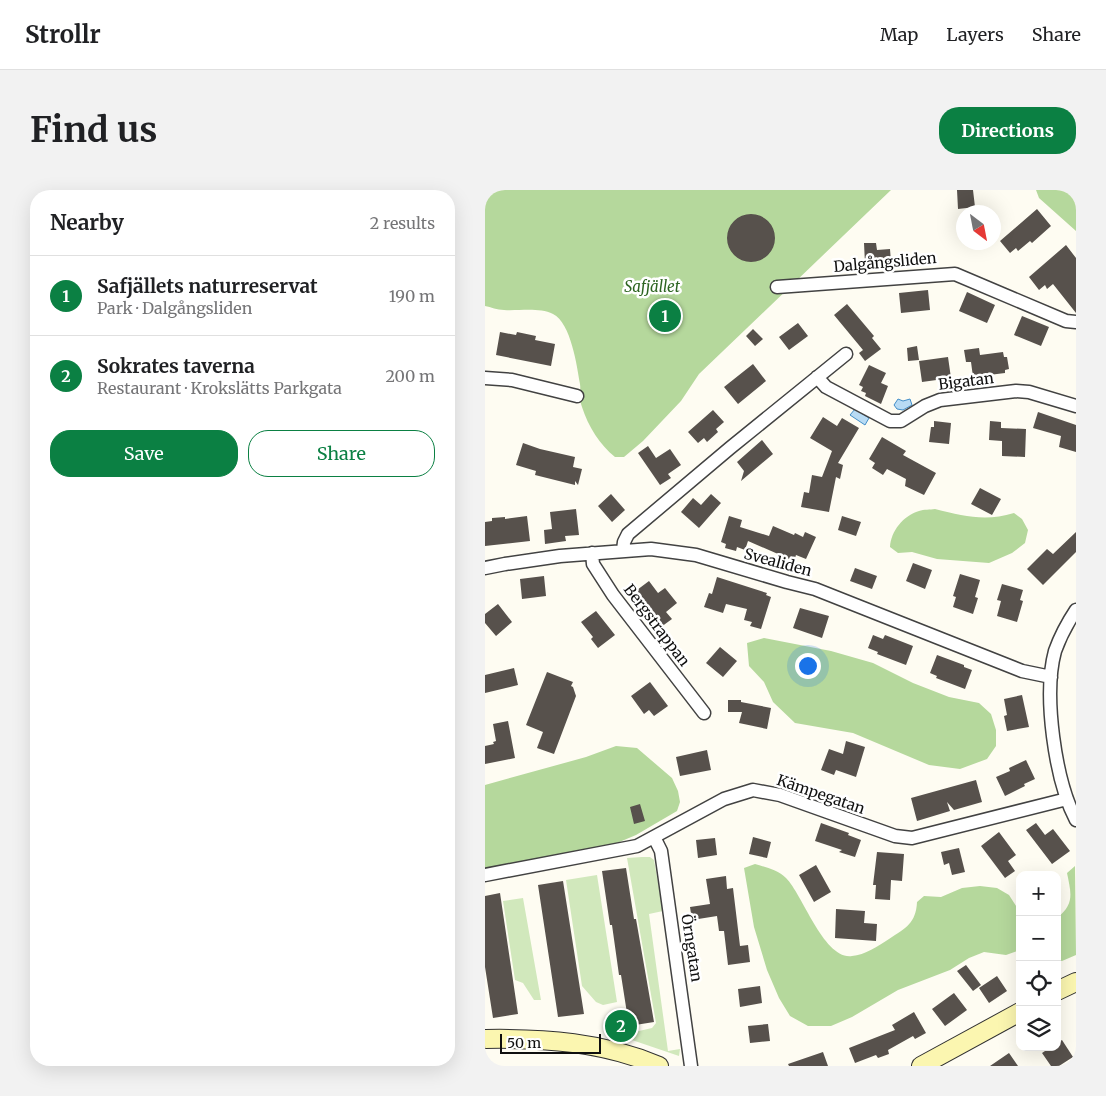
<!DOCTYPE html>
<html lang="en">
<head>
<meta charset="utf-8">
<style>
	:root { --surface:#fff; --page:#f2f2f2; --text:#202124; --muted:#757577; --line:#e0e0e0; --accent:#0b8043 }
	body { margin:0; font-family:Merriweather,serif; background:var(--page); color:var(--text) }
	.controls { position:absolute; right:15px; bottom:15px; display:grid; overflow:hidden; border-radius:10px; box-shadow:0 5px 20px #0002 }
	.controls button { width:45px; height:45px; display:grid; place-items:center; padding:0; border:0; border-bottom:1px solid var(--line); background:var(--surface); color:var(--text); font:25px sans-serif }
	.compass { position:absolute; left:471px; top:15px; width:45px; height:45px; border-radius:50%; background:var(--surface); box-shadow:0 5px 20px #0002; rotate:148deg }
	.scale { position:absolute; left:15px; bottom:12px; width:101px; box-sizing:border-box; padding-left:5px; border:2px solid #0f0f0f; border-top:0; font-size:14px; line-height:18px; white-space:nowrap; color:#0f0f0f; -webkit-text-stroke:4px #fff; paint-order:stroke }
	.you { position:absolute; left:322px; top:475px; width:18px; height:18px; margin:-12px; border:4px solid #fff; border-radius:50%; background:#1a73e8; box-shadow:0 0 0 8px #1a73e833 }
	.badge { display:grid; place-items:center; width:32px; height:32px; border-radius:50%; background:var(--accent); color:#fff; font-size:16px; font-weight:700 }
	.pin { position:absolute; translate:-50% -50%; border:2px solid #fff; box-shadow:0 1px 5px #0006 }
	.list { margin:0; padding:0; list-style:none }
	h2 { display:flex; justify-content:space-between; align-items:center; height:65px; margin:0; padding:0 20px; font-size:21px }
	h2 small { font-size:16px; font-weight:400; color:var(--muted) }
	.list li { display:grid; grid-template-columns:32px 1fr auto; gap:15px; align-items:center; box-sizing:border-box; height:80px; padding:0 20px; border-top:1px solid var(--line) }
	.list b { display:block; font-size:19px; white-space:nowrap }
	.list p { margin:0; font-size:16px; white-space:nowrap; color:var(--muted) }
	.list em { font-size:16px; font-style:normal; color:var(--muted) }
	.actions { display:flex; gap:10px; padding:15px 20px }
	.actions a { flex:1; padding:11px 0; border:1px solid var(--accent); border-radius:20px; text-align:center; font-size:18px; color:var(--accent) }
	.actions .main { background:var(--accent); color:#fff }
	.icon { flex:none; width:28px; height:28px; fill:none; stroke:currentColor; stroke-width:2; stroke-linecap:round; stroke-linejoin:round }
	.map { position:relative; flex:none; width:591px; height:876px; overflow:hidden; border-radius:20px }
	header { display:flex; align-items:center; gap:30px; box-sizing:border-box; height:70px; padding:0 25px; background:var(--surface); border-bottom:1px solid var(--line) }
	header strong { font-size:24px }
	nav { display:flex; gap:28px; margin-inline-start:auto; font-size:18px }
	.intro { display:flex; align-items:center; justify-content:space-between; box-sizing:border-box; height:120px; padding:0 30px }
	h1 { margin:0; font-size:35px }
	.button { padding:12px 22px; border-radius:20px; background:var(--accent); color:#fff; font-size:18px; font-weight:700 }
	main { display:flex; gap:30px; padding:0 30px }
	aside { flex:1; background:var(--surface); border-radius:20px; box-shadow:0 5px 20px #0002 }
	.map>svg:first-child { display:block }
	.green { fill:#d1e8bc }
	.forest { fill:#b5d89c }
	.water { fill:#b8dbf4; stroke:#428ec8 }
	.building { fill:#57514c }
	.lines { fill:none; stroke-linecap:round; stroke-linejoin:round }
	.street-casing { stroke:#424242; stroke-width:15 }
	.secondary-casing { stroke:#313131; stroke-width:20 }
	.street { stroke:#fff; stroke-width:12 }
	.secondary { stroke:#fbf6b0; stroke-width:18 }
	.labels { text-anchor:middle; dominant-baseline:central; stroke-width:5; stroke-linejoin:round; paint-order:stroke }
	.street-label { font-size:15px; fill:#0f0f0f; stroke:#fff }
	.park-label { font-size:15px; font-style:italic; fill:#2d6521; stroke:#fff }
</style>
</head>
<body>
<header>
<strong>Strollr</strong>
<nav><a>Map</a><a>Layers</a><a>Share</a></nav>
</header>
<div class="intro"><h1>Find us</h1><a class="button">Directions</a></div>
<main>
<aside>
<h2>Nearby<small>2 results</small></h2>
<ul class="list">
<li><span class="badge">1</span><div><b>Safjällets naturreservat</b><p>Park · Dalgångsliden</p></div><em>190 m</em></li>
<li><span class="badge">2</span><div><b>Sokrates taverna</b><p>Restaurant · Krokslätts Parkgata</p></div><em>200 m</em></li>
</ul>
<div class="actions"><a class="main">Save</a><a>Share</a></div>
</aside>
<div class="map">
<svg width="591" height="876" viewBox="0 0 591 876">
	<rect width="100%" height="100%" fill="#fefcf2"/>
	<path class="green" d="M157 667H165L169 670 178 721 164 724 183 861 195 859 194 866 147 850 141 844 167 838 171 833 142 668Z
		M112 685 132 812 118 815 111 812 97 796 81 690Z
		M38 708 56 810H49L38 793 30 790 18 711Z"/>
	<path class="forest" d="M0 0H406L214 184 196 211 158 251 139 267H130C115 255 103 236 97 217 94 210 96 201 95 194 92 176 86 133 68 124 54 117 34 121 19 120 12 120 6 117 0 116Z
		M551 0H591V41L554 8Z
		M450 319C479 326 500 332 529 323L537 329 543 340 540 353 527 363 504 373 452 369 427 362 413 363 405 357C406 341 418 326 434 321 439 319 445 320 450 319Z
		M279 448 346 461 388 473 428 493 464 507 494 513 506 524 511 540V556L502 569 475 579 444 575 368 543 310 533 288 512 279 492 264 476 262 453Z
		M131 556 152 558 187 588 193 601 195 612 192 621 151 645 132 653 0 678V595L101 567Z
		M270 674C280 677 293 680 301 688 318 705 339 770 367 766 380 765 393 756 404 749 421 738 431 733 432 712L439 706 456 707 477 698 495 696 512 698 524 705 535 722V760L521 765 499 762 484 768 465 780 413 800 367 827 346 836H323L305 826 294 808 282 780 269 737 259 678Z
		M590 676 591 765 577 771 572 770V728C590 714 586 703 582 683Z"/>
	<path class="water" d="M413 209 418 211 425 209 427 215 418 220 412 219 409 215Z
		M370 219 384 228 380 235 365 225Z"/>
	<path class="building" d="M472 0H488L490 17 473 19Z
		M552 19 566 36 547 53 545 51 533 61 531 58 525 63 515 51Z
		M242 48a24 24 0 1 1 48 0a24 24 0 1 1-48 0Z
		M379 53H391L392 60 405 59 406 72 380 74Z
		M581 55 591 68V123L568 94 562 99 560 95 554 100 544 87Z
		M443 100 445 120 416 123 414 103Z
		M482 102 510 115 502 133 474 121Z
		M362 114 389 146 387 148 396 159 380 171 374 163 378 160 349 125Z
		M537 126 564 137 556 156 529 145Z
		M313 133 323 146 304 160 294 147Z
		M268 139 278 149 270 156 261 146Z
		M15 142 31 145 32 142 51 146 50 150 70 154 66 176 11 165Z
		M432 156 434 170 423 171 422 158Z
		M494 158 495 165 518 162 519 167H522L524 179 520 180V183L488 187 486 172H481L479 160Z
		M463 167 466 188 437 192 434 171Z
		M268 174 281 191 253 214 239 197Z
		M384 175 401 183 396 193 403 196 396 214 380 206 381 203 376 201 378 197 374 195Z
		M228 220 239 232 231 239 233 242 222 252 219 248 213 253 203 242Z
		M553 222 591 235V262L574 257 576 246 548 238Z
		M338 227 352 236 357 228 374 238 353 273 358 275 355 289 351 287 344 322 316 317 319 302 324 303 327 285 337 287 347 261 325 248Z
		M449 231 466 233 464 254 444 252 446 237H449Z
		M505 231 516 232V238L541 239 540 267 517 266V251L504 250Z
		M397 247 421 261 418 265 451 283 439 305 420 296 421 289 402 279 398 285 387 278 390 273 384 269Z
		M277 250 288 264 256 291 259 281 252 272Z
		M38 253 55 259 90 267 88 277 97 279 93 295 90 291V295L50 285 51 281 31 275Z
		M163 256 171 268 185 259 196 275 183 284 186 288 175 295 153 263Z
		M495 298 516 309 507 325 486 314Z
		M126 304 140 320 127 332 113 316Z
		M226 304 236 313 214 338 196 322 208 308 216 315Z
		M91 319 94 345 80 346 81 351 60 354 59 340 67 339 65 322Z
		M42 326 45 351 0 356V332L7 331V328L20 327V329Z
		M244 326 257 330 255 337 284 346 288 336 309 345 310 343 318 347 320 342 331 347 321 369 311 365 309 371 263 351 260 360 252 357 251 361 240 358 241 354 236 352Z
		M357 326 376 332 371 346 353 340Z
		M591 342V362L558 395 542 379 562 359 568 364Z
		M428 373 447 380 440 399 421 391Z
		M370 378 392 386 387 399 365 391Z
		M475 384 495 390 490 407 493 408 488 424 468 417 471 407 468 406Z
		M59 386 61 406 37 409 35 389Z
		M232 387 282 403 281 405 286 407 276 439 265 436 267 432 259 430 262 419 241 414 238 423 219 417 224 403 227 404Z
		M164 391 173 403 180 398 192 413 181 422 187 429 176 437 148 403Z
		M517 394 538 400 535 410 538 411 532 432 512 426 516 411 512 410Z
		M13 414 27 432 11 446 0 433V424Z
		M315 418 344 426 337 448 308 438Z
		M111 421 130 445 113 458 106 449 108 447 96 432Z
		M388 445 398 449 400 445 428 456 421 475 392 464 393 462 383 458Z
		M235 457 252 471 238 487 221 473Z
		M452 465 479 475V477L487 480 480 499 451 488 452 486 445 483Z
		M29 478 33 495 0 503V485Z
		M62 482 88 492 86 496 88 497 91 506 69 564 52 558 58 542 41 535Z
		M165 492 183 516 169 526 164 520 159 524 146 506Z
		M537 505 544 537 522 541 519 526 522 525 519 509Z
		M243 510H256V512L286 518 282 539 254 533 257 522H243Z
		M23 531 30 568 0 574V556L9 554 8 552 11 551 8 534Z
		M361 551 380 557 371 587 351 580 349 585 336 580 344 559 358 564Z
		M222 560 226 580 195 586 191 567Z
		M541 570 550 589 539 594 540 596 520 606 511 587 525 581 524 578Z
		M491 590 497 612 469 620 462 612 465 621 432 631 426 608Z
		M155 614 160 631 149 634 145 617Z
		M336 633 364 643 363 645 376 650 370 667 354 662 357 660 330 651Z
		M551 633 560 645 568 639 585 661 567 674 541 640Z
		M514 642 531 665 523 671 530 681 520 688 496 656Z
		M268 647 286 652 282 668 264 664Z
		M230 648 232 665 213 668 211 650Z
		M474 658 480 682 467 685 464 673 459 675 456 662Z
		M392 662 419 664 417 691 406 690 405 710 390 709 391 695H388Z
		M331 675 346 702 329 712 314 685Z
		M141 678 149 729H151L169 832 144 836 136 785H134L127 735H125L117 681Z
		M241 686 242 699 248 698 255 756 263 755 265 772 243 775 239 741H234L232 726 207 730 205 717 225 714 221 689Z
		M78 691 99 824 73 827 53 695Z
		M15 703 33 824 8 828 0 777V706Z
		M351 719 380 721 379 733 392 734 391 751 350 748Z
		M481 775 496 795 488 801 472 781Z
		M512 786 522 801 504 813 494 798Z
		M275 796 277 813 255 817 253 799Z
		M469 803 482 820 460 836 447 819Z
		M429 822 441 843 430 849 428 846 403 860 404 864 393 868 391 865 370 873 364 858 410 840 407 835Z
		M283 834 285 851 265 853 263 836Z
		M577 850 588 867 574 876H566L557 863 566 857H572V853Z
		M338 862 343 876H304L303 874Z
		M524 863 533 876H505Z"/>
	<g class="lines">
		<defs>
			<path id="street" d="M292 97 470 84 581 131 591 132
				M332 187 341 197 405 231H416L440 216 455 210 531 201 544 202 591 216
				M0 188 27 190 92 206
				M138 360 139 352 143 344 245 258 361 164
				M107 363 108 374 128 405 219 523
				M0 378 20 374 75 366 166 359 211 365 302 392 330 399 537 481 566 487
				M591 420C583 432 575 447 570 461 558 505 570 590 591 630
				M169 647 176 661 206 876
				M0 685 152 656 239 609 268 600 295 605 410 646 427 648 582 609"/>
			<path id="secondary" d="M572 801 591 792
				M0 849C59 848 119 852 174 876
				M436 876 535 822"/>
		</defs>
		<use href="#street" class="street-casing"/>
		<use href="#secondary" class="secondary-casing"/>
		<use href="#street" class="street"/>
		<use href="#secondary" class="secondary"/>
	</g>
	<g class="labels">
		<g class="street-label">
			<text transform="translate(400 72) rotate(-5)">Dalgångsliden</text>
			<text transform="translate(481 191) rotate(-7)">Bigatan</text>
			<text transform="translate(293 372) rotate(15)">Svealiden</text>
			<text transform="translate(172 435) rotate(53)">Bergstrappan</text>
			<text transform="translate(336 604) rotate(19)">Kämpegatan</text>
			<text transform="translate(207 758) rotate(81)">Örngatan</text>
		</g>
		<g class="park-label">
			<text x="167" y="96">Safjället</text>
		</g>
	</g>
</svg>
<div class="controls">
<button>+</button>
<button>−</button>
<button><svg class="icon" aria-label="locate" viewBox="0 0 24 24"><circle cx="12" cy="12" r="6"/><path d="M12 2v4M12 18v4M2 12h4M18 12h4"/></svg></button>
<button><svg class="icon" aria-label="layers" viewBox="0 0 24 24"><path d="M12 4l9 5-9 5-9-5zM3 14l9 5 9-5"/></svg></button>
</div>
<svg class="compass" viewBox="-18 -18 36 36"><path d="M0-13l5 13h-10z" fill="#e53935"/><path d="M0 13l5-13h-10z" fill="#757577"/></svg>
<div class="scale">50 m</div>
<div class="you"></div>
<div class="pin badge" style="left:180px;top:126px">1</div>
<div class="pin badge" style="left:136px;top:836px">2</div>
</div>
</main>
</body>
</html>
